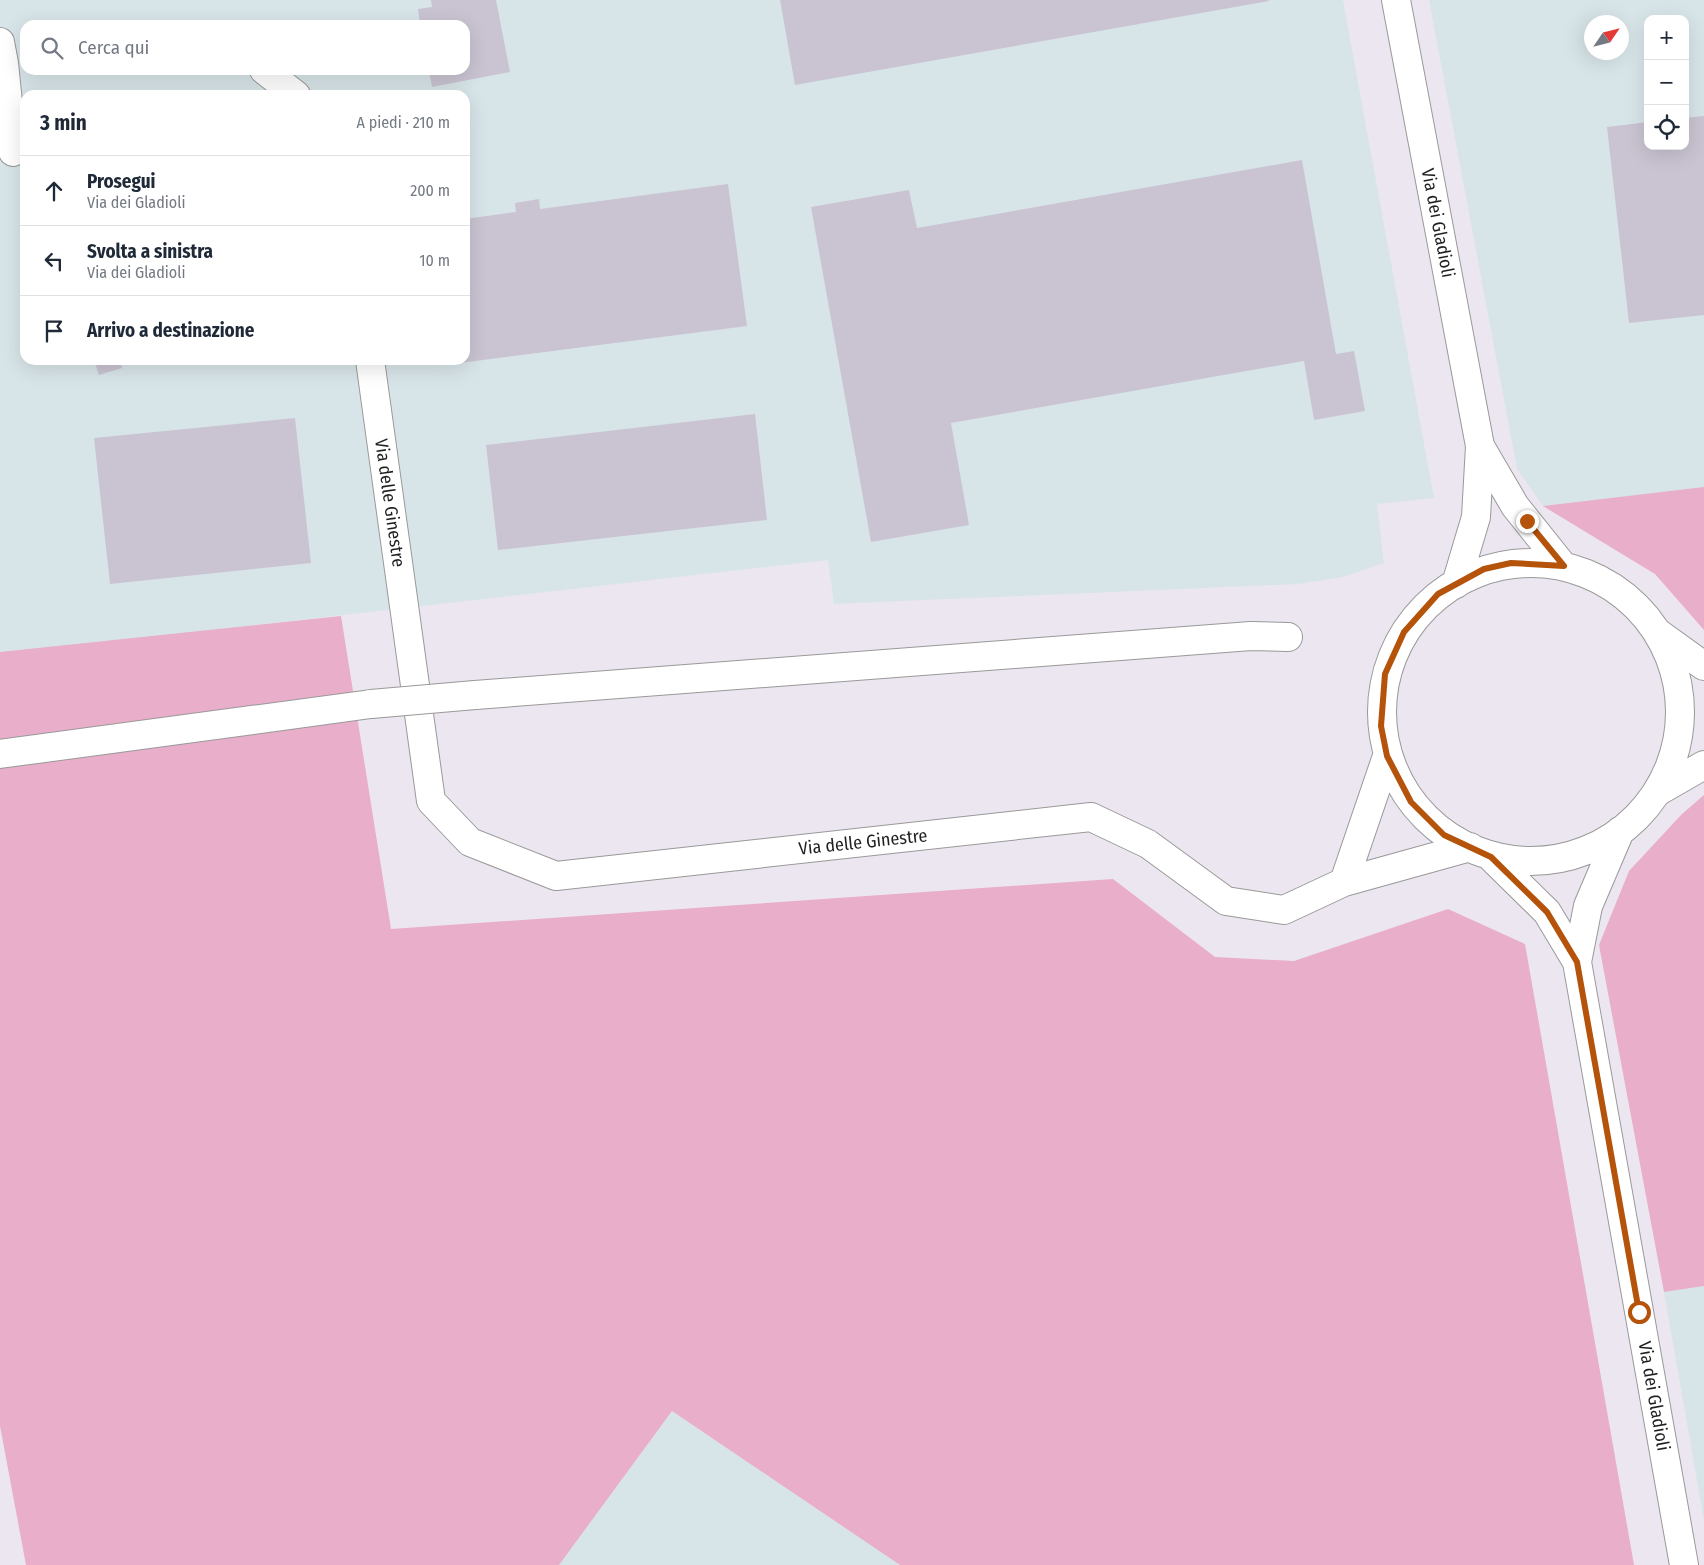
<!DOCTYPE html>
<html lang="it">
<head>
<meta charset="utf-8">
<style>
	:root { --surface:#fff; --page:#f2f2f3; --text:#1f2937; --muted:#747a83; --line:#e0e1e3 }
	body { margin:0; font-family:"Fira Sans Condensed",sans-serif; background:var(--page); color:var(--text) }
	.controls { position:absolute; right:15px; top:15px; display:grid; overflow:hidden; border-radius:10px; box-shadow:0 5px 20px #0002 }
	.controls button { width:45px; height:45px; display:grid; place-items:center; padding:0; border:0; border-bottom:1px solid var(--line); background:var(--surface); color:var(--text); font:25px sans-serif }
	.compass { position:absolute; left:1584px; top:15px; width:45px; height:45px; border-radius:50%; background:var(--surface); box-shadow:0 5px 20px #0002; rotate:55deg }
	.stop { position:absolute; width:15px; height:15px; margin:-11px; border:4px solid #b45309; border-radius:50%; background:#fff }
	.stop.end { background:#b45309; border-color:#fff; box-shadow:0 1px 5px #0008 }
	.list { margin:0; padding:0; list-style:none }
	h2 { display:flex; justify-content:space-between; align-items:center; height:65px; margin:0; padding:0 20px; font-size:21px }
	h2 small { font-size:16px; font-weight:400; color:var(--muted) }
	.list li { display:grid; grid-template-columns:32px 1fr auto; gap:15px; align-items:center; box-sizing:border-box; height:70px; padding:0 20px; border-top:1px solid var(--line) }
	.list b { display:block; font-size:19px; white-space:nowrap }
	.list p { margin:0; font-size:16px; white-space:nowrap; color:var(--muted) }
	.list em { font-size:16px; font-style:normal; color:var(--muted) }
	.icon { flex:none; width:28px; height:28px; fill:none; stroke:currentColor; stroke-width:2; stroke-linecap:round; stroke-linejoin:round }
	.map { position:relative; flex:none; width:1704px; height:1565px; overflow:hidden }
	.search { position:absolute; background:var(--surface); box-shadow:0 5px 20px #0002; left:20px; top:20px; width:450px; height:55px; display:flex; align-items:center; gap:12px; box-sizing:border-box; padding:0 18px; border-radius:15px; color:var(--muted); font-size:19px }
	.panel { position:absolute; background:var(--surface); box-shadow:0 5px 20px #0002; left:20px; top:90px; width:450px; height:275px; border-radius:15px }
	.map>svg:first-child { display:block }
	.industrial { fill:#d8e5e8; fill-rule:evenodd }
	.grass { fill:#e8aeca }
	.building { fill:#cac4d2 }
	.lines { fill:none; stroke-linecap:round; stroke-linejoin:round }
	.minor-casing { stroke:#999; stroke-width:30 }
	.minor { stroke:#fff; stroke-width:28 }
	.minor-bridge-casing { stroke:#999; stroke-width:30; stroke-linecap:butt }
	.minor-bridge { stroke:#fff; stroke-width:28 }
	.route { stroke:#b45309; stroke-width:6 }
	.labels { text-anchor:middle; dominant-baseline:central; stroke-width:4; stroke-linejoin:round; paint-order:stroke }
	.street-label { font-size:18px; fill:#1f1f1f; stroke:#fff }
</style>
</head>
<body>
<div class="map">
<svg width="1704" height="1565" viewBox="0 0 1704 1565">
	<rect width="100%" height="100%" fill="#ece6f0"/>
	<path class="industrial" d="M0 0H1343L1434 498 1377 504 1384 563 1343 577 1298 584 834 604 828 560 0 654ZM25 25H465V70H25ZM25 95H465V360H25Z
		M1429 0H1704V488L1543 506 1517 469ZM1648 19H1685V146H1648ZM1592 22H1622V52H1592Z
		M1704 1286V1521L1664 1292Z
		M672 1411 900 1565H559Z"/>
	<path class="grass" d="M1704 487V630L1655 574 1543 506Z
		M341 616 391 929 1113 879 1215 957 1294 961 1448 909 1525 944 1634 1565H900L672 1411 559 1565H26L0 1426V652Z
		M1704 795V1286L1664 1292 1599 945 1629 871 1682 814Z"/>
	<path class="building" d="M431 0H496L510 72 432 87 429 70H465V25H420L418 9 432 7Z
		M780 0H1268L1269 1 795 85Z
		M1704 116V315L1629 323 1607 127 1648 122V146H1685V118Z
		M1302 160 1336 354 1354 351 1365 411 1314 420 1304 361 951 423 969 525 871 542 811 207 909 190 917 228Z
		M728 184 747 326 460 363V360H465V219L516 212 515 203 539 199 540 209Z
		M94 360H120L122 368 99 375Z
		M755 414 767 520 498 550 486 445Z
		M295 418 311 563 110 584 94 438Z"/>
	<g class="lines">
		<defs>
			<path id="minor" d="M1396 0 1480 446 1476 517 1456 584
				M0 42 4 63 13 152
				M264 70 296 95
				M370 360 431 801 470 842 556 876 1091 817 1148 844 1226 901 1284 910 1344 882 1470 847
				M1480 446 1515 506 1563 566
				M1382 712a149 149 0 1 1 298 0a149 149 0 1 1-298 0Z
				M1658 633 1704 666
				M475 695 1251 636 1288 637
				M0 754 371 704
				M1657 792 1704 765
				M1491 857 1547 912 1577 962 1684 1565
				M1344 882 1387 756
				M1577 962 1588 906 1620 831"/>
		</defs>
		<use href="#minor" class="minor-casing"/>
		<use href="#minor" class="minor"/>
		<defs>
			<path id="minor-bridge" d="M371 704 475 695"/>
		</defs>
		<use href="#minor-bridge" class="minor-bridge-casing"/>
		<use href="#minor-bridge" class="minor-bridge"/>
	</g>
	<g class="lines">
		<path class="route" d="M1527 521 1564 566 1511 563 1484 569 1438 594 1404 632 1385 674 1381 726 1387 756 1411 802 1444 835 1491 857 1547 912 1577 962 1639 1312"/>
	</g>
	<g class="labels">
		<g class="street-label">
			<text transform="translate(1438 223) rotate(79)">Via dei Gladioli</text>
			<text transform="translate(390 503) rotate(82)">Via delle Ginestre</text>
			<text transform="translate(863 842) rotate(-6)">Via delle Ginestre</text>
			<text transform="translate(1654 1396) rotate(80)">Via dei Gladioli</text>
		</g>
	</g>
</svg>
<div class="controls">
<button>+</button>
<button>−</button>
<button><svg class="icon" aria-label="locate" viewBox="0 0 24 24"><circle cx="12" cy="12" r="6"/><path d="M12 2v4M12 18v4M2 12h4M18 12h4"/></svg></button>
</div>
<svg class="compass" viewBox="-18 -18 36 36"><path d="M0-13l5 13h-10z" fill="#e53935"/><path d="M0 13l5-13h-10z" fill="#747a83"/></svg>
<div class="stop" style="left:1639px;top:1312px"></div>
<div class="stop end" style="left:1527px;top:521px"></div>
<div class="search"><svg class="icon" aria-label="search" viewBox="0 0 24 24"><circle cx="10" cy="10" r="6"/><path d="M15 15l6 6"/></svg>Cerca qui</div>
<section class="panel">
<h2>3 min<small>A piedi · 210 m</small></h2>
<ul class="list">
<li><svg class="icon" aria-label="ahead" viewBox="0 0 24 24"><path d="M12 20V5M6 11l6-6 6 6"/></svg><div><b>Prosegui</b><p>Via dei Gladioli</p></div><em>200 m</em></li>
<li><svg class="icon" aria-label="left" viewBox="0 0 24 24"><path d="M17 20v-9H6M10 6l-5 5 5 5"/></svg><div><b>Svolta a sinistra</b><p>Via dei Gladioli</p></div><em>10 m</em></li>
<li><svg class="icon" aria-label="arrive" viewBox="0 0 24 24"><path d="M6 21V4h12l-3 4 3 4H6"/></svg><div><b>Arrivo a destinazione</b></div></li>
</ul>
</section>
</div>
</body>
</html>
